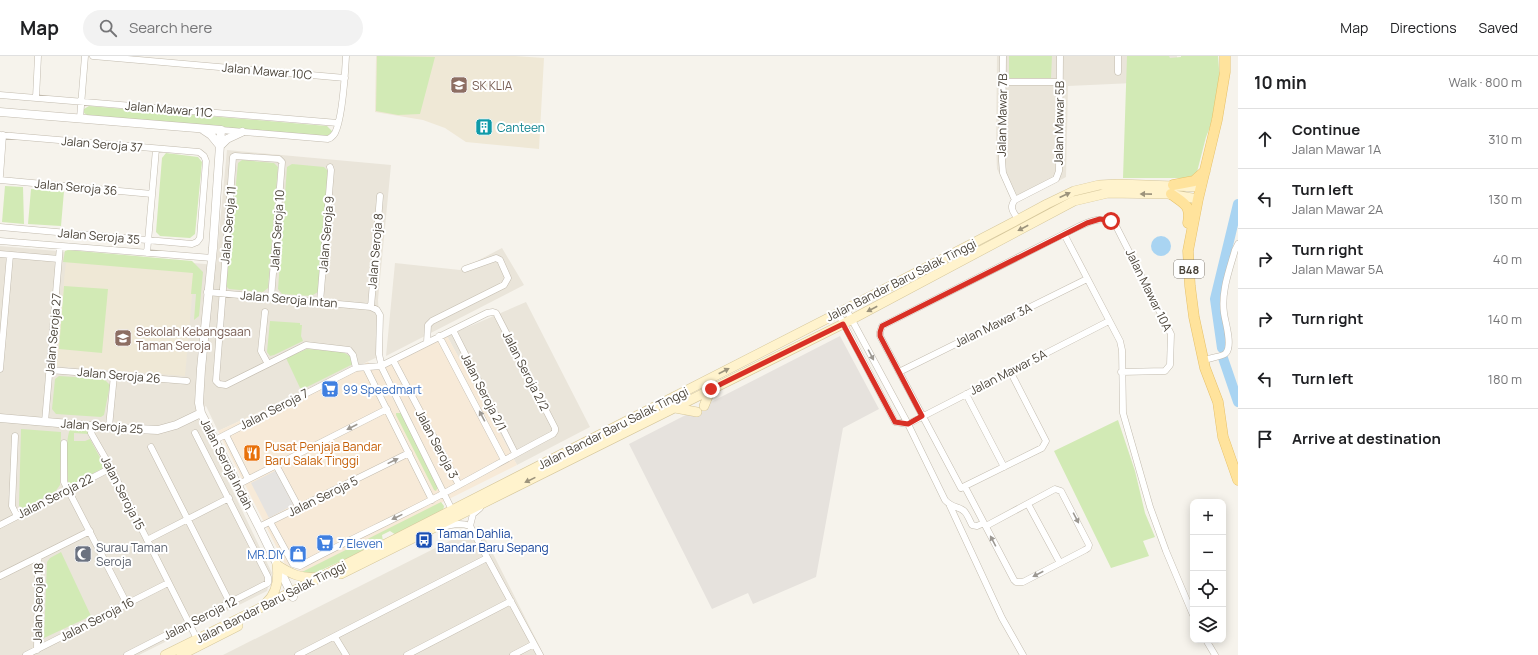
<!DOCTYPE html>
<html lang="en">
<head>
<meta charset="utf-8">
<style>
	:root { --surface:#fff; --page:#f2f2f2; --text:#202124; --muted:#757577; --line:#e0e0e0 }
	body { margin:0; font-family:Manrope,sans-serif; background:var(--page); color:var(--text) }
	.controls { position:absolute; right:12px; bottom:12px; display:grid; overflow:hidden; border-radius:8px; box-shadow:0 2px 10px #0003 }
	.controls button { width:36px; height:36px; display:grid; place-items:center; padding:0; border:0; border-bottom:1px solid var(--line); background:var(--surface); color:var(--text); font:20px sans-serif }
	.stop { position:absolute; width:12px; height:12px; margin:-9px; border:3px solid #d93025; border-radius:50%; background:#fff }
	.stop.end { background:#d93025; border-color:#fff; box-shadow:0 1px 4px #0008 }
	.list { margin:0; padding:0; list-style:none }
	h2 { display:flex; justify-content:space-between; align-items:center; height:52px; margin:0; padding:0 16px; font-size:17px }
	h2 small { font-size:13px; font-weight:400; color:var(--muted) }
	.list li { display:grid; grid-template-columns:26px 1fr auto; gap:12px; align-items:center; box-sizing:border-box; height:60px; padding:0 16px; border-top:1px solid var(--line) }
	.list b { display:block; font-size:15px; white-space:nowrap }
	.list p { margin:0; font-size:13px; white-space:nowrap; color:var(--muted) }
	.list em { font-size:13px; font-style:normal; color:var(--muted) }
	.icon { flex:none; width:22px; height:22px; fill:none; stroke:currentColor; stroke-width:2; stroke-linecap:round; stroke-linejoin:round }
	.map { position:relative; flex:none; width:1238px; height:599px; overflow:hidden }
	header { display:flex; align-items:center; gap:24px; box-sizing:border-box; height:56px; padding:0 20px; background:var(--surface); border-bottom:1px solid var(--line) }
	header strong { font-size:19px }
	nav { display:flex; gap:22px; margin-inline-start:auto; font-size:14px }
	.search { width:280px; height:36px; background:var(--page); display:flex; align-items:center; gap:10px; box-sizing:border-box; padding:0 14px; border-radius:22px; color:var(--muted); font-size:15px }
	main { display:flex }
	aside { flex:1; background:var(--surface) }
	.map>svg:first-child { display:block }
	.residential { fill:#eae5da }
	.commercial { fill:#f7ead8 }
	.industrial { fill:#e6e2dd }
	.education { fill:#efe8d6 }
	.green { fill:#d2eab5 }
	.parking { fill:#e5e3e0 }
	.water { fill:#a9d4f2 }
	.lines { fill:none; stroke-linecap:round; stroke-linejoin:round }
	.river { stroke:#a9d4f2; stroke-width:10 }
	.minor-casing { stroke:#c2bbae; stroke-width:7 }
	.tertiary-casing { stroke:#c2bbae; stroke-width:9 }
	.secondary-casing { stroke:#d6c79b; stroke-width:10 }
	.primary-casing { stroke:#e6c16a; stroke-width:11 }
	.minor { stroke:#fff; stroke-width:6 }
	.tertiary { stroke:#fff; stroke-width:8 }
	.secondary { stroke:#fff3cd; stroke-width:9 }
	.primary { stroke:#ffe39c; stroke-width:10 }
	.oneway { fill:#9c937c }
	.oneway2 { fill:#9c9892 }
	.route { stroke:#d93025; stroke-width:5 }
	.labels { text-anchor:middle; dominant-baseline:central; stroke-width:4; stroke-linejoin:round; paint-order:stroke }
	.shield { fill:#fff; stroke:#817c74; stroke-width:1 }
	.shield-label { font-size:11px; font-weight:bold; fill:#4b4439 }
	.street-label { font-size:12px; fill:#4b4439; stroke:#fff }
	.education-label { font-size:12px; fill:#785e54; stroke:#fff; text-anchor:start }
	.culture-label { font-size:12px; fill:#0d838f; stroke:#fff; text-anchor:start }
	.shop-label { font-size:12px; fill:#366cbe; stroke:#fff; text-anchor:start }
	.food-label { font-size:12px; fill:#c56008; stroke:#fff; text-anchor:start }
	.transit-label { font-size:12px; fill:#164399; stroke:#fff; text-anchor:start }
	.worship-label { font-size:12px; fill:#5b616d; stroke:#fff; text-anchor:start }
</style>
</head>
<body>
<header>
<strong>Map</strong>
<div class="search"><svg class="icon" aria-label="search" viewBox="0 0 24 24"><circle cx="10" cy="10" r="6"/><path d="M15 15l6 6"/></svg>Search here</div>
<nav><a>Map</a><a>Directions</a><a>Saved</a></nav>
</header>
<main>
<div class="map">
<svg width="1238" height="599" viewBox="0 0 1238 599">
	<rect width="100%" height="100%" fill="#f6f3ec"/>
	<path class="residential" d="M997 0H1177V25L1068 30 1066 121 1016 147 997 113 996 89Z
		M227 94 391 109 378 244 382 299 218 375 206 350 195 356 272 517 267 535 139 599H0V190L216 209Z
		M502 192 524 229 386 300 395 207 460 214Z
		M526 246 590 371 517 409 447 280Z
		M479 470 544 599H223Z"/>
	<path class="commercial" d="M447 280 517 409 303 516 285 508 218 375 368 306 375 313Z"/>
	<path class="industrial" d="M840 280 879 353 843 372 816 521 753 548 748 537 712 553 629 388Z"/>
	<path class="education" d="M376 0H515L544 2 539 93 466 86 445 72 423 64 375 56Z
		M67 196 195 207 185 320 55 310Z"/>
	<path class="green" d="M377 0 435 1 420 58 398 59 376 55Z
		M1009 0H1052L1051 22H1009Z
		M1127 0H1169L1170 2 1181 1V0H1218L1220 25 1212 66 1206 81 1197 116 1192 120 1187 122H1123Z
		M89 50 327 70 332 75V78L330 81 87 59 84 57V53Z
		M166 97 198 101 202 106 195 178 190 182 160 180 156 176 162 102Z
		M242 104 274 107 278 111 268 232 263 236 229 233 226 230 238 107Z
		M292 108 324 111 328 115 318 236 311 240 282 238 278 233 287 111Z
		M5 130 23 131 24 168 2 166Z
		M31 133 64 135 61 170 28 168Z
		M68 194 192 205 203 216 199 260 194 264 196 238H191L193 217 63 206 65 195Z
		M64 230 108 233 102 297 59 293Z
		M270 265 300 267V269H302L301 280 303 285 274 299 270 300 267 296Z
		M307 293 343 296 351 301 353 308 301 334 286 302Z
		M59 320 104 323 110 329 104 359 101 361 56 358 52 353 55 323Z
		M396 357H401L438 431 436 435 434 434 432 430 396 359Z
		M1118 364 1135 415 1145 457 1155 481 1143 485 1149 500 1111 512 1054 395Z
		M71 371 83 373 88 376V378L74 377V385H85L90 383 104 409 103 412 70 430 68 427C68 411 64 385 71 371Z
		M21 373 61 376 60 429 55 436 24 452 19 450Z
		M441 446 444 450 443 455 396 479 390 475 382 479 383 486 349 504 345 503 313 518H298Z
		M61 496 91 560 44 582 47 506 50 502Z"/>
	<path class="parking" d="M277 414 295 448 269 462 251 427Z"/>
	<path class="water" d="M1151 190a10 10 0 1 1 20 0a10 10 0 1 1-20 0Z"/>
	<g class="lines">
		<path class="river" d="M1222 292 1215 243 1238 148
			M1223 302 1238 346"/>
		<defs>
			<path id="minor" d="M93 0 345 22
				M1003 0 1002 105 1003 117 1015 144 1056 123 1059 115 1060 0
				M1118 16V0
				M1003 26H1059
				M0 39 338 67
				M36 42 38 0
				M80 62 85 0
				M221 74 328 83C331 82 333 80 335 77 343 61 345 18 346 0
				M0 79 199 96 204 100 206 105 200 182 197 186 192 188 0 171
				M0 120 3 79
				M0 124 152 138
				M1015 144C1009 151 1013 156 1018 163
				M1064 178 1120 285 1122 294 1123 357 1150 451 1166 495 1193 559
				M0 185 212 202
				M147 197 156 93
				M0 198 59 203
				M207 236 371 251 377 254 380 259 379 298 382 312 453 456
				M271 242 282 106 279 103 235 100 233 101 216 325 219 328 226 329 306 289 349 294 353 299 356 312
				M320 246 331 114 330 111
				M371 251 380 140
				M846 253 908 368 945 444C953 453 960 450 965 456 968 460 970 465 972 469L977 470 984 467
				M265 256 261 295 268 308
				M838 257 895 366 908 368
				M453 274 515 397
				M439 280 504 404
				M427 286 428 269 432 265 504 229 508 222 500 204 496 202 465 213
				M393 304 459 429
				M1204 305C1210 301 1223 301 1226 297 1233 289 1225 266 1224 257 1221 236 1229 215 1235 194L1238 188
				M366 312 432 444
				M0 313 10 199
				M50 314 187 325
				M1010 315 1046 385 1042 392 961 432 880 280V276L882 270 1064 178C1079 171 1100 156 1115 168L1171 278 1170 309 1165 315 1121 316
				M899 316 1087 223
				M966 338 1004 411
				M45 366 60 190
				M908 368 1109 265
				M92 370 91 377 111 412 197 583
				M109 371 114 319
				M226 379 248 423
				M15 380 12 450 17 460
				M215 384 356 312 381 310 487 257 493 256 496 257 555 372V375L553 378C513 399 473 422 433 443 389 466 344 486 300 510L293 508 270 466
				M64 387V426L127 548
				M151 391 230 547
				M276 409 299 452
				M237 429 387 353
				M965 431 1014 524 1016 526H1023L1085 494 1088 492 1089 489 1061 435 1055 433 986 470
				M1028 448 1060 507
				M950 450 1002 562 1023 599
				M0 469 111 412
				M470 470 473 458 480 452
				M259 471 409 397
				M440 472C450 469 459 466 470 470L540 599
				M147 484 229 442
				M0 520 90 475
				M335 581 346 599
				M1206 584 1215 599
				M37 594 38 501
				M26 599 168 527
				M127 599 268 527V521L195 377
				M298 599 487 502
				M407 599 511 545
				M513 599 534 588"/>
			<path id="tertiary" d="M0 56 221 74 213 192 201 313 199 347 201 357 259 471 293 541
				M202 73 211 79 220 90 227 83 242 76
				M0 362 116 372 158 374 176 369 201 357"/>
			<path id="secondary" d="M704 350 711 333
				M675 352 697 356
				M277 509C291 518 301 523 318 521
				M341 518 843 268 1074 145 1108 137 1168 138 1198 143
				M266 547C277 537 279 524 277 509
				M165 599 260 552 846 253 1006 170 1047 148 1074 135 1099 129 1118 128 1201 131
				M181 599 238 570"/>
			<path id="primary" d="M1225 0V16L1217 64 1198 143 1188 195 1190 230 1194 261 1205 312 1218 346 1223 381 1238 424
				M1173 129 1194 125 1205 115
				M1171 138C1185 148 1191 149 1188 167"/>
		</defs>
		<use href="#minor" class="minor-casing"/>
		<use href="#tertiary" class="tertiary-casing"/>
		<use href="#secondary" class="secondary-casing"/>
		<use href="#primary" class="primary-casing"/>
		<use href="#minor" class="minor"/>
		<use href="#tertiary" class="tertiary"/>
		<use href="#secondary" class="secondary"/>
		<use href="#primary" class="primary"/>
	</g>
	<defs><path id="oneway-solid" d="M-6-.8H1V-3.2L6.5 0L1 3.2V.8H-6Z"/></defs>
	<g class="oneway">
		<use href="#oneway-solid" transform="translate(1146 138) rotate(-179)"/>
		<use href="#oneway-solid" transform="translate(1065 139) rotate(-25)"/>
		<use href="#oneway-solid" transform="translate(1023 172) rotate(152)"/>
		<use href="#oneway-solid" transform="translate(872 253) rotate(152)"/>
		<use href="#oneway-solid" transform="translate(724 315) rotate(-27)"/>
		<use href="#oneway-solid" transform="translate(530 424) rotate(154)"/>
	</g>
	<g class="oneway2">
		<use href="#oneway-solid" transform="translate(871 299) rotate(62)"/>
		<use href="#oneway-solid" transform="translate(482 360) rotate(-118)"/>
		<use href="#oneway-solid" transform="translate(352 371) rotate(153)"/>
		<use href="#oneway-solid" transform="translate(393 405) rotate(-26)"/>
		<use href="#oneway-solid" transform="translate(397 461) rotate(154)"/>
		<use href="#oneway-solid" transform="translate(1076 462) rotate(62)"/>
		<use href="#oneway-solid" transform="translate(993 485) rotate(-118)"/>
		<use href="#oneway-solid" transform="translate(1038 518) rotate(153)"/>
	</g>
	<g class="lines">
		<path class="route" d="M711 333 843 268 895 366 908 368 922 360 880 280V276L882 270 1087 167 1100 163 1111 165"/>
	</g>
	<defs>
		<symbol id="school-square" viewBox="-11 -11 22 22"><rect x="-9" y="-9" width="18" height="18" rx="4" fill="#8d6e63" stroke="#fff"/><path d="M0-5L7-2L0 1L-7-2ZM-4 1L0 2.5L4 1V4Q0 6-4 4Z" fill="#fff"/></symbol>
		<symbol id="building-square" viewBox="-11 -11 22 22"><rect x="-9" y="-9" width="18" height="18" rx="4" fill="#0f9aa8" stroke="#fff"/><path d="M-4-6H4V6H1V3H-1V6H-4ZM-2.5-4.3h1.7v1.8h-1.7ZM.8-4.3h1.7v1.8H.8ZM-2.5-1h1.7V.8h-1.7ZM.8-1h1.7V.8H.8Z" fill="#fff"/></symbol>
		<symbol id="supermarket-square" viewBox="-11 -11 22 22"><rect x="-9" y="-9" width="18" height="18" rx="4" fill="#3f7fe0" stroke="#fff"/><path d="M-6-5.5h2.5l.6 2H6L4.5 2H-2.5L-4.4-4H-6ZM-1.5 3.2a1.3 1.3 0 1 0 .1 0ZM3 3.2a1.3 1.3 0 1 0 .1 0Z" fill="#fff"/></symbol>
		<symbol id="restaurant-square" viewBox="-11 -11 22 22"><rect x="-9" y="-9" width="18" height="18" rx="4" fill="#e8710a" stroke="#fff"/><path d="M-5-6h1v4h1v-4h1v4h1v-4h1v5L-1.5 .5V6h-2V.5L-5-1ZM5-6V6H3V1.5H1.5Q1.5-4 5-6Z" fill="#fff"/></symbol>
		<symbol id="bus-square" viewBox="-11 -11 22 22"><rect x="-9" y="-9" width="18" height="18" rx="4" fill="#1a4fb4" stroke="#fff"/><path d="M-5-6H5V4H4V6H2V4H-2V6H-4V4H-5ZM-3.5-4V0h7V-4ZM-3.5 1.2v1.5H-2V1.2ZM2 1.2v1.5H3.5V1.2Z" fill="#fff"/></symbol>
		<symbol id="mosque-square" viewBox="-11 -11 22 22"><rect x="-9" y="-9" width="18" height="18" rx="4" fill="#6b7280" stroke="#fff"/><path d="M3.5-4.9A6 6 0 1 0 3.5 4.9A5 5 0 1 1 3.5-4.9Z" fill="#fff"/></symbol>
		<symbol id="shop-square" viewBox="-11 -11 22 22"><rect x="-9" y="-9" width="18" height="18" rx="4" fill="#3f7fe0" stroke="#fff"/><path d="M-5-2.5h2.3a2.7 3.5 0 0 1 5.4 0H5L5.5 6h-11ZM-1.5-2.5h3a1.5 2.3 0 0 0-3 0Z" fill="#fff"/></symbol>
	</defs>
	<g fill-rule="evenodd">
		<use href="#school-square" x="449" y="19" width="20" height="20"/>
		<use href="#building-square" x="474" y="61" width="20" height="20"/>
		<use href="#school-square" x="113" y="272" width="20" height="20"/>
		<use href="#supermarket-square" x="320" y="323" width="20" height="20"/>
		<use href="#restaurant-square" x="242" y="387" width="20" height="20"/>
		<use href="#bus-square" x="414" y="474" width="20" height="20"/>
		<use href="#supermarket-square" x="315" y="477" width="20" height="20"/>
		<use href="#mosque-square" x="73" y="488" width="20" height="20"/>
		<use href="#shop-square" x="288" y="488" width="20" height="20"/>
	</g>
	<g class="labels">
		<rect class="shield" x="1174" y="204" width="30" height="18" rx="3"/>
		<g class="shield-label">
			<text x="1189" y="213">B48</text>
		</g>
		<g class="street-label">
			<text transform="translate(267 15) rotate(5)">Jalan Mawar 10C</text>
			<text transform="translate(169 53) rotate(5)">Jalan Mawar 11C</text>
			<text transform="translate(1002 59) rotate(-89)">Jalan Mawar 7B</text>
			<text transform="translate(1059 67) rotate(-89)">Jalan Mawar 5B</text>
			<text transform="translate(102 88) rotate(5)">Jalan Seroja 37</text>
			<text transform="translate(76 131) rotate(5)">Jalan Seroja 36</text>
			<text transform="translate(228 169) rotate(-85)">Jalan Seroja 11</text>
			<text transform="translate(277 174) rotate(-86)">Jalan Seroja 10</text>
			<text transform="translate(326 178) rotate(-85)">Jalan Seroja 9</text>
			<text transform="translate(99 180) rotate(5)">Jalan Seroja 35</text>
			<text transform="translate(375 195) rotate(-85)">Jalan Seroja 8</text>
			<text transform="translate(901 224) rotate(-27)">Jalan Bandar Baru Salak Tinggi</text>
			<text transform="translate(1149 234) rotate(64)">Jalan Mawar 10A</text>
			<text transform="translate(289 243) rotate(5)">Jalan Seroja Intan</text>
			<text transform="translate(993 269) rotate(-26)">Jalan Mawar 3A</text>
			<text transform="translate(53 278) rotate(-85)">Jalan Seroja 27</text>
			<text transform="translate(526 315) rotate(63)">Jalan Seroja 2/2</text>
			<text transform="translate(1008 316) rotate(-27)">Jalan Mawar 5A</text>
			<text transform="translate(119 319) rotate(5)">Jalan Seroja 26</text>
			<text transform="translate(484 336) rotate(63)">Jalan Seroja 2/1</text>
			<text transform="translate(274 353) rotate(-27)">Jalan Seroja 7</text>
			<text transform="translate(102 370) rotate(4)">Jalan Seroja 25</text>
			<text transform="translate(613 372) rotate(-27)">Jalan Bandar Baru Salak Tinggi</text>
			<text transform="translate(437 388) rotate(62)">Jalan Seroja 3</text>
			<text transform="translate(227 408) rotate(63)">Jalan Seroja Indah</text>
			<text transform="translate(123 437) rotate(63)">Jalan Seroja 15</text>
			<text transform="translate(55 440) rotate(-27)">Jalan Seroja 22</text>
			<text transform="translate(323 440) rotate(-26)">Jalan Seroja 5</text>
			<text transform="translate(271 546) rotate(-27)">Jalan Bandar Baru Salak Tinggi</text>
			<text transform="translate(38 547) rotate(-89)">Jalan Seroja 18</text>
			<text transform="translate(200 562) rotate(-27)">Jalan Seroja 12</text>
			<text transform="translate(97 563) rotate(-27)">Jalan Seroja 16</text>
		</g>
		<g class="education-label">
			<text x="472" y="29">SK KLIA</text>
			<text x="136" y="275">Sekolah Kebangsaan<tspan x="136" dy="14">Taman Seroja</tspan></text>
		</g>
		<g class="culture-label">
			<text x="497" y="71">Canteen</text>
		</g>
		<g class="shop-label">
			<text x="343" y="333">99 Speedmart</text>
			<text x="338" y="487">7 Eleven</text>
			<text x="285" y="498" text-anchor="end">MR.DIY</text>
		</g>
		<g class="food-label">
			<text x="265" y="390">Pusat Penjaja Bandar<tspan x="265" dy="14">Baru Salak Tinggi</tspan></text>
		</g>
		<g class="transit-label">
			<text x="437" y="477">Taman Dahlia,<tspan x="437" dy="14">Bandar Baru Sepang</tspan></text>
		</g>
		<g class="worship-label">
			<text x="96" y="491">Surau Taman<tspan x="96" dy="14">Seroja</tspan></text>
		</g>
	</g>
</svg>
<div class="controls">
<button>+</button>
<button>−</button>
<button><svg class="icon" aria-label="locate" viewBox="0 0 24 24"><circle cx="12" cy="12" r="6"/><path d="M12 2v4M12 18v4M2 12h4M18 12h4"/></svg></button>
<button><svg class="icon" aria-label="layers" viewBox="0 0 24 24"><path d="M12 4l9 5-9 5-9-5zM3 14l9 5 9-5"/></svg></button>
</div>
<div class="stop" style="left:1111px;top:165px"></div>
<div class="stop end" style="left:711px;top:333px"></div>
</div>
<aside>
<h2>10 min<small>Walk · 800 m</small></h2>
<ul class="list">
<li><svg class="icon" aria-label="ahead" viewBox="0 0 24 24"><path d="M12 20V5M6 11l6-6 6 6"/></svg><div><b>Continue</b><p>Jalan Mawar 1A</p></div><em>310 m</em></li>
<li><svg class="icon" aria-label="left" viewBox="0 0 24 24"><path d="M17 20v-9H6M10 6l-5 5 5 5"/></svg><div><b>Turn left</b><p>Jalan Mawar 2A</p></div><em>130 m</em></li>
<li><svg class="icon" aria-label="right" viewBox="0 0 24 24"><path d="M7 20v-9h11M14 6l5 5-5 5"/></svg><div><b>Turn right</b><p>Jalan Mawar 5A</p></div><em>40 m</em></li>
<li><svg class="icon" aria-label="right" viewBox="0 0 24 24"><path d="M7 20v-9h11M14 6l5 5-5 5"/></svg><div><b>Turn right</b></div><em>140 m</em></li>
<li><svg class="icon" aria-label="left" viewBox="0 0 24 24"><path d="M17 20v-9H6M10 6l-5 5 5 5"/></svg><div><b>Turn left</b></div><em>180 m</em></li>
<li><svg class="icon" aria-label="arrive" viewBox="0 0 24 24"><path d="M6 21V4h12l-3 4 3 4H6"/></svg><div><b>Arrive at destination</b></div></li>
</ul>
</aside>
</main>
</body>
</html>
